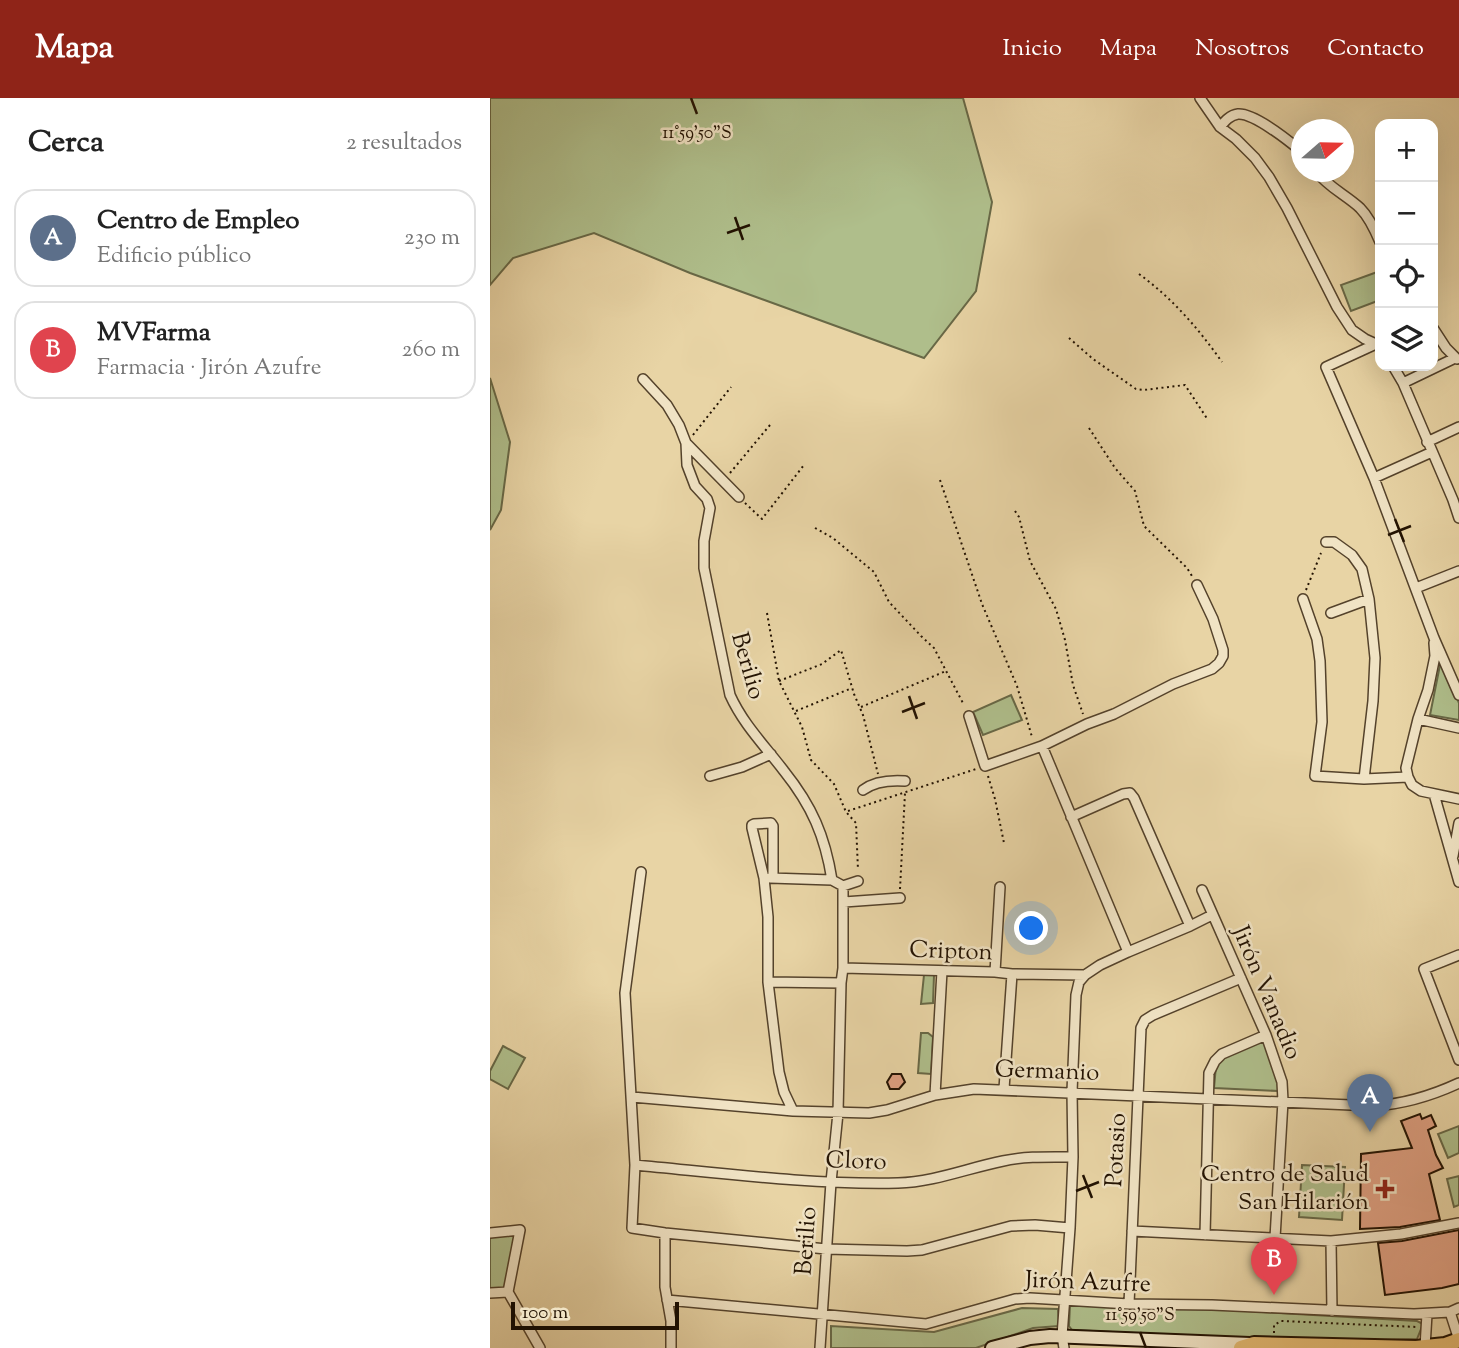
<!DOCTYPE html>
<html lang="es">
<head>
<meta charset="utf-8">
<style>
	:root { --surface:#fff; --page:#f2f2f2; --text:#222; --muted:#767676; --line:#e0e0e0; --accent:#8f2418 }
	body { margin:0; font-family:"Sorts Mill Goudy",serif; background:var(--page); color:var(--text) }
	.controls { position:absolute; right:21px; top:21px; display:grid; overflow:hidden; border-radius:14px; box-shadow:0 7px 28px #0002 }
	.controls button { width:63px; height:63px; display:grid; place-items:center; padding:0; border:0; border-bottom:2px solid var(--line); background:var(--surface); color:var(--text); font:35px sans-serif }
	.compass { position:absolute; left:801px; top:21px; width:63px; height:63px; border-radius:50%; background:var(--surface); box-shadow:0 7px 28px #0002; rotate:70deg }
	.scale { position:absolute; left:21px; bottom:18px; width:168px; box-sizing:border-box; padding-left:7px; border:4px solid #221202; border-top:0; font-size:19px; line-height:24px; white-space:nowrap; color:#221202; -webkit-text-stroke:5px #f0e3c4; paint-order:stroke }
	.you { position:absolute; left:542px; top:831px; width:24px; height:24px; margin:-18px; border:5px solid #fff; border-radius:50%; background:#1a73e8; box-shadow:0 0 0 10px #1a73e833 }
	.badge { display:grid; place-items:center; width:46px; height:46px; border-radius:50%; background:var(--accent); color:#fff; font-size:23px; font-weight:700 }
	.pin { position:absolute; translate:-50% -58px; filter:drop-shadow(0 2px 4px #0008) }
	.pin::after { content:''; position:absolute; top:37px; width:24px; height:21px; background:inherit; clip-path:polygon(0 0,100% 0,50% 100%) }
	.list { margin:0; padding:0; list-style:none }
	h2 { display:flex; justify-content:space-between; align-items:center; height:91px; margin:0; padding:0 28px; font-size:30px }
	h2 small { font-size:23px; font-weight:400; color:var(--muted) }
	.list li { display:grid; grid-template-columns:46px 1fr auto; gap:21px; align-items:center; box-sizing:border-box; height:98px; margin:0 14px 14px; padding:0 14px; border:2px solid var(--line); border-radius:21px }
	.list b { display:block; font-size:26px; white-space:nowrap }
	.list p { margin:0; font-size:23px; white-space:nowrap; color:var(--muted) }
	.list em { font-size:23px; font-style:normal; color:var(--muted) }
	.icon { flex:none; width:38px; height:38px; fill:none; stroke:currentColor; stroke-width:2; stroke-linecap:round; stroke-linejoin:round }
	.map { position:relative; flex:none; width:969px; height:1250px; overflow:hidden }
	header { display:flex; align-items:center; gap:42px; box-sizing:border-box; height:98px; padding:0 35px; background:var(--accent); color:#fff }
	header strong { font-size:33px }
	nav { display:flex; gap:38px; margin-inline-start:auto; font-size:24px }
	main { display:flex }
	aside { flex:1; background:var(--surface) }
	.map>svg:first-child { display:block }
	.green { fill:#afbe8b; stroke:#686846; stroke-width:2 }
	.building { fill:#dfa082; stroke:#221202; stroke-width:2 }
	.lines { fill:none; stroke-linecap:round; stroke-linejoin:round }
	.street-casing { stroke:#54422b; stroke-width:12 }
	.secondary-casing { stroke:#221202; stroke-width:16 }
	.primary-casing { stroke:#221202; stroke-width:18 }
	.path { stroke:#221202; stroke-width:2; stroke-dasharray:2 3.5; stroke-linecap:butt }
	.street { stroke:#f0e3c4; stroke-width:9 }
	.secondary { stroke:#f0e3c4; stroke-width:12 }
	.primary { stroke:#e4ba72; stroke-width:14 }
	.ticks { fill:none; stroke:#221202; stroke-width:2.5 }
	.poi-dot { fill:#8f2418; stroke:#f0e3c4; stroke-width:2.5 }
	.labels { text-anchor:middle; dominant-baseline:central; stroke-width:5; stroke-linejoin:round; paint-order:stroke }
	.street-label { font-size:24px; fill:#221202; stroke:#f0e3c4 }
	.poi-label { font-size:24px; fill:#221202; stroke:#f0e3c4; text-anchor:end }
	.ticks-label { font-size:18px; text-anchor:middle; fill:#221202; stroke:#f0e3c4; stroke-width:5; stroke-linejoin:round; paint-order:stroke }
</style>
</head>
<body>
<header>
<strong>Mapa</strong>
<nav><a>Inicio</a><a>Mapa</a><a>Nosotros</a><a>Contacto</a></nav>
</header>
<main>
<aside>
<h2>Cerca<small>2 resultados</small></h2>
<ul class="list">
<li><span class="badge" style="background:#5c6f8a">A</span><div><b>Centro de Empleo</b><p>Edificio público</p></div><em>230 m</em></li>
<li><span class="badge" style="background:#e0444e">B</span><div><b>MVFarma</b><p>Farmacia · Jirón Azufre</p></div><em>260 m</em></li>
</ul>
</aside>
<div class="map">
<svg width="969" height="1250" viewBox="0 0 969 1250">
	<rect width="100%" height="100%" fill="#e8d4a5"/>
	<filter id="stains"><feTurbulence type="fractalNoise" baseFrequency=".00286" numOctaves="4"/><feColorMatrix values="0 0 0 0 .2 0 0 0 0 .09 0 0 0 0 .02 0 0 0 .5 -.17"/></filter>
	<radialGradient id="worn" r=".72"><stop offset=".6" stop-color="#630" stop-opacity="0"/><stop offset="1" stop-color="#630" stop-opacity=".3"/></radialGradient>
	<path class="green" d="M0 0H473L502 104 486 193 434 260 200 175 104 135 23 160 0 187Z
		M890 173V202L861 213 851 187Z
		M0 280 20 344 11 412 0 432Z
		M951 562 969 605V622L940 617Z
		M521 597 532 622 493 637 483 614Z
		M434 877H444L443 905 431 906Z
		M431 935H438L443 939 441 976 428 975Z
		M778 937 791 987 788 993 724 990 726 968 731 961Z
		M13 948 35 960 18 991 0 981V973Z
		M969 1028V1055L958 1060 948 1036Z
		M812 1067 855 1069 852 1122 809 1119Z
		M969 1078V1107L964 1109 957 1081Z
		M19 1135 25 1137 16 1187 13 1191 0 1192V1136Z
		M583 1203 927 1223 933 1226 927 1241 829 1244 582 1232 579 1228 580 1207Z
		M532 1210 568 1211 569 1228 543 1230 486 1250H341V1228L444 1234Z"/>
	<path class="building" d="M402 976H411L415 984 409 991H400L397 984Z
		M930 1016 932 1021 941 1017 946 1028 938 1032 946 1057 953 1070 939 1076 950 1122 910 1129 870 1131 871 1056 922 1050 911 1023Z
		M969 1132V1186L952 1190 895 1197 888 1145 912 1143Z"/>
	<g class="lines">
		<defs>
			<path id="street" d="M710 0 730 29 746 41 765 60 779 79 797 110 847 209 862 232 875 241 886 246
				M730 29C735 23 740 17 748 16 764 15 799 43 811 53
				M827 74C838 89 856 97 870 110 879 119 885 132 890 144
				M943 230 956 250 967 261
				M886 246 836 269 884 380 944 540 969 597
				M903 268 913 285 963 402 969 420
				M153 281 177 307 189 327 196 345 249 399
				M913 285 965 260
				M937 344 969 329
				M196 345 197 367 205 388 217 401 220 410 214 443V470L240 597C253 626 275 648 294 673 322 708 335 738 342 782
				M884 380 942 354
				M836 444H844L862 457 872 471 879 501 885 560 883 603 874 681
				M926 490 969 473
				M813 501 827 541 830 563 832 624 825 678 874 681 918 679
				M841 515 879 501
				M944 545 945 558 938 592 928 621 916 670 918 679 922 687 931 693 969 701
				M479 618 495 668 552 648 597 626 624 616 683 586 722 571 729 565 733 558V552L723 521 707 487
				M928 621 969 630
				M552 648 638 854
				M220 678 252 669 281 656
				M373 692C385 683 400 682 415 683
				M944 696 969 784
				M581 719 633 696 640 695 644 700 700 828
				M963 758 969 725
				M151 774 135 895 145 1067 142 1130 175 1135 336 1151 417 1153 432 1152 521 1128 545 1127 580 1130
				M283 779V728L281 725 264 726 262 727V730L274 780 278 819V884L289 974 294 994 303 1013
				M280 780 342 782 353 788 368 783
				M712 792 776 937 792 984 793 1003 785 1140
				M354 804 410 800
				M969 857 934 871 969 962
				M353 870 505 874 522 876 595 877 610 867 638 854 700 828 722 817
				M505 874 510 789
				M278 884 351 885
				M514 991 522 876
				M445 997 452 873
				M142 999 303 1013 379 1015 397 1012 445 997 484 991 884 1008C915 1006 941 998 969 985
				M145 1067C231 1075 322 1087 408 1085 444 1084 478 1070 513 1063 536 1058 559 1059 583 1059
				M642 1133 841 1143 911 1136 969 1125
				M0 1135 30 1132 18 1194 50 1250
				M175 1135V1189L181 1223V1250
				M715 1137 719 975 725 963 732 956 776 937
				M841 1143 842 1213
				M0 1195 18 1194
				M177 1202 436 1226 525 1201 540 1200 639 1206 722 1207 924 1216 960 1214 969 1210
				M639 1206 651 930 655 922 663 917 751 880
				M960 1214 969 1242
				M935 1249 937 1216
				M330 1250 341 1084 348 1015 351 885 353 870V788
				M574 1250 572 1238 580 1130 583 1059 582 994 586 897 589 884 595 877"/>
			<path id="secondary" d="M502 1250 540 1240 560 1238 760 1246"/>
			<path id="primary" d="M751 1250 764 1246 926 1250 955 1247 969 1242"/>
		</defs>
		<use href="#street" class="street-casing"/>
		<use href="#secondary" class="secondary-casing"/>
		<use href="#primary" class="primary-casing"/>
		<path class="path" d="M649 176C682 200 708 230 732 264
			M579 240 603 261 646 291 654 292 695 287 718 322
			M599 330 625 370 645 393 654 428 697 470 702 478
			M203 337 241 289
			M240 375 280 327
			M450 382 492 506 527 588 542 639
			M255 405 272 421 314 367
			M525 413 529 419 540 463 566 511 575 542 583 587 593 616
			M325 430 343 440 384 474 399 504 431 538 444 550 474 607
			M816 492 831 455
			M277 515 289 583 312 629 321 662 344 686 356 714 366 725 368 772
			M289 583 332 566 351 552 364 596 373 617 388 676
			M371 609 456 573
			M306 613 362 590
			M498 678 505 701 514 745
			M358 713 486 671
			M410 791 415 695
			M784 1235V1227L791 1223 927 1229"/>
		<use href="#street" class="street"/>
		<use href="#secondary" class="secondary"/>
		<use href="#primary" class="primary"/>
	</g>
	<path class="ticks" d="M201 0 207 16M245 119 253 142M237 135 260 127M905 421 914 444M898 437 921 428M419 598 427 621M412 614 435 605M593 1077 602 1100M586 1093 609 1084M650 1234 656 1250"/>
	<path class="poi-dot" d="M891.5 1080.5h7v7h7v7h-7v7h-7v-7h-7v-7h7z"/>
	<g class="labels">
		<g class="street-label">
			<text transform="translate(257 568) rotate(74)">Berilio</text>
			<text transform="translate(461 854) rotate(2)">Cripton</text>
			<text transform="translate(776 895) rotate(67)">Jirón Vanadio</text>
			<text transform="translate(557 974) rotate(2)">Germanio</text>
			<text transform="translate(627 1052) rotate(-87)">Potasio</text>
			<text transform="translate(366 1064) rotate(2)">Cloro</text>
			<text transform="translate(317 1143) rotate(-86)">Berilio</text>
			<text transform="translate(598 1185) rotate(2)">Jirón Azufre</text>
		</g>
		<g class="poi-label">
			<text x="879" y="1077">Centro de Salud<tspan x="879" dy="28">San Hilarión</tspan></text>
		</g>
	</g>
	<g class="ticks-label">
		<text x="207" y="40">11°59'50"S</text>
		<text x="650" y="1222">11°59'50"S</text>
	</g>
	<rect width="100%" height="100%" filter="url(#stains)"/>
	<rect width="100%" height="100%" fill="url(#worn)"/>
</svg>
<div class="controls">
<button>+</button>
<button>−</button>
<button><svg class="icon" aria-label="locate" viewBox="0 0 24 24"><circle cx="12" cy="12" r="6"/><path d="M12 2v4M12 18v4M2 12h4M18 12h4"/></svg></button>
<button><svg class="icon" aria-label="layers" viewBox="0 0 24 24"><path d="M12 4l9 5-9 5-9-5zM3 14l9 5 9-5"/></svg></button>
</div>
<svg class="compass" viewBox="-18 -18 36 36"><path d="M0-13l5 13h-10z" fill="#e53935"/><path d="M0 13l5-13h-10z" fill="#767676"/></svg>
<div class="scale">100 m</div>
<div class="you"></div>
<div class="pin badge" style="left:880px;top:1034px;background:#5c6f8a">A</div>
<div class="pin badge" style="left:784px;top:1197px;background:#e0444e">B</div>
</div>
</main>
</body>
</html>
